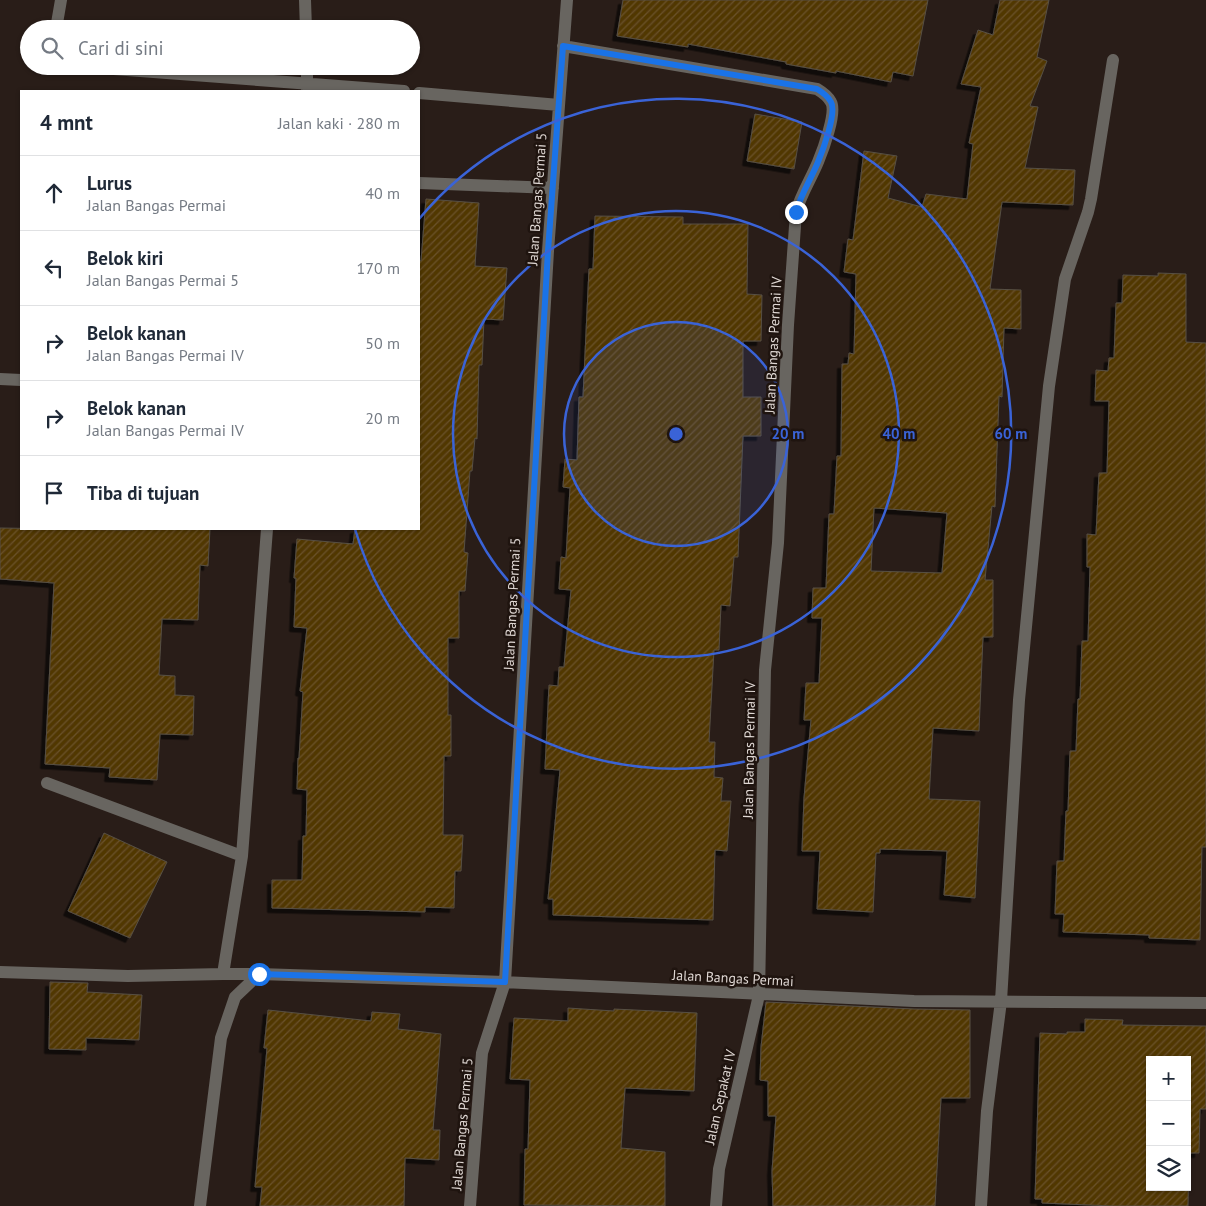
<!DOCTYPE html>
<html lang="id">
<head>
<meta charset="utf-8">
<style>
	:root { --surface:#fff; --page:#f6f6f7; --text:#1f2937; --muted:#747a83; --line:#e0e1e3 }
	body { margin:0; font-family:"PT Sans",sans-serif; background:var(--page); color:var(--text) }
	.controls { position:absolute; right:15px; bottom:15px; display:grid; overflow:hidden; border-radius:0px; box-shadow:0 1px 4px #0004 }
	.controls button { width:45px; height:45px; display:grid; place-items:center; padding:0; border:0; border-bottom:1px solid var(--line); background:var(--surface); color:var(--text); font:25px sans-serif }
	.stop { position:absolute; width:15px; height:15px; margin:-11px; border:4px solid #1a73e8; border-radius:50%; background:#fff }
	.stop.end { background:#1a73e8; border-color:#fff; box-shadow:0 1px 5px #0008 }
	.list { margin:0; padding:0; list-style:none }
	h2 { display:flex; justify-content:space-between; align-items:center; height:65px; margin:0; padding:0 20px; font-size:21px }
	h2 small { font-size:16px; font-weight:400; color:var(--muted) }
	.list li { display:grid; grid-template-columns:32px 1fr auto; gap:15px; align-items:center; box-sizing:border-box; height:75px; padding:0 20px; border-top:1px solid var(--line) }
	.list b { display:block; font-size:19px; white-space:nowrap }
	.list p { margin:0; font-size:16px; white-space:nowrap; color:var(--muted) }
	.list em { font-size:16px; font-style:normal; color:var(--muted) }
	.icon { flex:none; width:28px; height:28px; fill:none; stroke:currentColor; stroke-width:2; stroke-linecap:round; stroke-linejoin:round }
	.map { position:relative; flex:none; width:1206px; height:1206px; overflow:hidden }
	.search { position:absolute; background:var(--surface); box-shadow:0 1px 4px #0004; left:20px; top:20px; width:400px; height:55px; display:flex; align-items:center; gap:12px; box-sizing:border-box; padding:0 18px; border-radius:28px; color:var(--muted); font-size:19px }
	.panel { position:absolute; background:var(--surface); box-shadow:0 1px 4px #0004; left:20px; top:90px; width:400px; height:440px; border-radius:0px }
	.map>svg:first-child { display:block }
	.building { fill:url(#building-hatch); stroke:#564f44; fill-rule:evenodd; filter:url(#shadow) }
	.lines { fill:none; stroke-linecap:round; stroke-linejoin:round }
	.minor { stroke:#686560; stroke-width:12 }
	.route { stroke:#1a73e8; stroke-width:6 }
	.ring { fill:none; stroke:#3a63d7; stroke-width:2.5 }
	.labels { text-anchor:middle; dominant-baseline:central; stroke-width:5; stroke-linejoin:round; paint-order:stroke }
	.street-label { font-size:14px; fill:#dfd7d3; stroke:#1f140f }
	.centre { fill:#3a63d7; stroke:#1f140f; stroke-width:2.5 }
	.ring-label { font-size:15px; text-anchor:middle; font-weight:bold; fill:#3a63d7; stroke:#1f140f; stroke-width:5; stroke-linejoin:round; paint-order:stroke }
</style>
</head>
<body>
<div class="map">
<svg width="1206" height="1206" viewBox="0 0 1206 1206">
	<defs>
		<pattern id="building-hatch" width="6" height="6" patternUnits="userSpaceOnUse" patternTransform="scale(1.25)"><rect width="6" height="6" fill="#513706"/><path d="M-1 1l2-2M0 6l6-6M5 7l2-2" fill="none" stroke="#6a5329"/></pattern>
		<filter id="shadow"><feDropShadow dx="-4.5" dy="4.5" stdDeviation="0" flood-color="#0009"/></filter>
	</defs>
	<rect width="100%" height="100%" fill="#291d18"/>
	<path class="building" d="M623 0H928L913 76 893 72 891 82 836 71V73L786 64V62L688 44V47L617 36Z
		M1000 0H1049L1037 57 1047 61 1030 106 1038 107 1025 168 1075 170 1073 205 1002 202 990 289 1021 290V329L1004 328 1002 397 999 396 995 507 992 506 985 580H993V637H983L979 731 933 728 929 799 980 801 975 898 944 895 947 851 880 849V853H876L873 912 817 909 820 851H802L804 798 811 720H804L806 683H819L822 618H812L813 588H826L829 514H834L837 456H841L842 364H848L849 353 854 354 856 274 844 272 848 239 853 240 864 151 897 156 888 198 922 207 926 194 967 199 973 144 969 143 981 87 961 84 978 30 993 35ZM874 508 947 513 942 573 871 571Z
		M755 114 802 122 794 169 747 161Z
		M426 199 479 203 475 266 507 268 503 320 484 319 482 365H479L477 439 475 438 472 471H470L464 552 468 553 465 591H459V638H448V715H451V756H444L443 835H463L461 871H455L454 908 425 907V912L272 908V880H302L303 836H306L307 790 297 789 298 758H299L303 692 300 691 307 628 294 627 296 578H294L297 539 353 544 355 529H419V260L421 261Z
		M595 216 683 217V224H748L747 294 762 295 761 341H743V397H761V436H743L738 557H734L730 606 721 605 719 650H714L709 742H715L714 777 723 778 721 801H731L727 851 715 850 713 920 553 915V899H548L560 770 545 769 549 685 558 686 559 667H564L571 590 559 589 561 557 566 558 570 488 563 487 565 459 577 460 579 397H583L589 269H593Z
		M1158 273 1186 274V342L1206 343V847H1202L1200 940 1149 938V935L1063 932 1064 914H1055L1057 861H1064L1066 811H1068L1070 751H1076L1078 699H1080L1082 641H1088L1090 567H1087V534L1096 535 1099 473H1107L1109 401H1095L1096 370 1108 371 1109 358H1114L1116 303H1122L1123 275 1158 276Z
		M0 528 133 530V529H210L208 566 200 565 198 620 162 619 159 675 175 676V695L194 696 193 735 160 734 157 780 109 777 110 768 45 764 54 583 0 579Z
		M104 833 167 862 130 938 68 911Z
		M50 982 88 983 87 992 142 995 139 1040 86 1038V1050L49 1049Z
		M766 1002 914 1009 970 1010V1098H941L935 1206H773L772 1171 776 1116H768V1081L760 1080 761 1047Z
		M568 1008 614 1011V1009L697 1013 694 1091 625 1088 621 1148 665 1152V1206L524 1205 525 1149H528L530 1080 510 1079 514 1018 568 1021Z
		M268 1010 371 1021 372 1012 400 1014 398 1029 441 1034 433 1130H440L439 1160 405 1158 404 1206H260L262 1187H255L267 1048H264Z
		M1085 1019 1123 1020 1122 1025 1206 1026V1109H1200L1199 1153H1189L1188 1206H1113L1042 1203V1199H1035L1040 1033 1067 1034V1032H1085ZM1150 1060H1187V1187H1150Z"/>
	<g class="lines">
		<path class="minor" d="M305 0 306 29
			M56 29 61 0
			M563 46 817 89C822 92 828 96 831 102 837 112 823 150 818 162 811 179 801 194 796 212L788 325 778 543 765 670 759 995 719 1169 716 1206
			M74 66 404 91
			M307 91V66
			M419 93 559 105
			M419 183 553 188
			M0 379 21 380
			M267 529 242 856 223 974H259L505 982 914 1001 1206 1003
			M47 783 242 856
			M0 972 128 976 223 974
			M200 1206 221 1038 235 997 259 974
			M470 1206 482 1053 505 982 548 251 567 0
			M981 1206 987 1111 1001 1001 1019 700 1049 386 1065 279 1088 212 1091 199 1113 60"/>
	</g>
	<g class="lines">
		<path class="route" d="M259 974 505 982 548 251 563 46 817 89C822 92 828 96 831 102 837 112 823 150 818 162 811 179 801 194 796 212"/>
	</g>
	<circle cx="676" cy="434" r="112" fill="#3a63d7" fill-opacity=".12"/>
	<g class="ring">
		<circle cx="676" cy="434" r="112"/>
		<circle cx="676" cy="434" r="223"/>
		<path d="M419 219A335 335 0 1 1 355 529"/>
	</g>
	<g class="labels">
		<g class="street-label">
			<text transform="translate(537 199) rotate(-86)">Jalan Bangas Permai 5</text>
			<text transform="translate(773 345) rotate(-87)">Jalan Bangas Permai IV</text>
			<text transform="translate(512 604) rotate(-87)">Jalan Bangas Permai 5</text>
			<text transform="translate(749 750) rotate(-89)">Jalan Bangas Permai IV</text>
			<text transform="translate(733 978) rotate(3)">Jalan Bangas Permai</text>
			<text transform="translate(720 1097) rotate(-77)">Jalan Sepakat IV</text>
			<text transform="translate(462 1124) rotate(-85)">Jalan Bangas Permai 5</text>
		</g>
	</g>
	<circle cx="676" cy="434" r="8" class="centre"/>
	<g class="ring-label">
		<text x="788" y="439">20 m</text>
		<text x="899" y="439">40 m</text>
		<text x="1011" y="439">60 m</text>
	</g>
</svg>
<div class="controls">
<button>+</button>
<button>−</button>
<button><svg class="icon" aria-label="layers" viewBox="0 0 24 24"><path d="M12 4l9 5-9 5-9-5zM3 14l9 5 9-5"/></svg></button>
</div>
<div class="stop" style="left:259px;top:974px"></div>
<div class="stop end" style="left:796px;top:212px"></div>
<div class="search"><svg class="icon" aria-label="search" viewBox="0 0 24 24"><circle cx="10" cy="10" r="6"/><path d="M15 15l6 6"/></svg>Cari di sini</div>
<section class="panel">
<h2>4 mnt<small>Jalan kaki · 280 m</small></h2>
<ul class="list">
<li><svg class="icon" aria-label="ahead" viewBox="0 0 24 24"><path d="M12 20V5M6 11l6-6 6 6"/></svg><div><b>Lurus</b><p>Jalan Bangas Permai</p></div><em>40 m</em></li>
<li><svg class="icon" aria-label="left" viewBox="0 0 24 24"><path d="M17 20v-9H6M10 6l-5 5 5 5"/></svg><div><b>Belok kiri</b><p>Jalan Bangas Permai 5</p></div><em>170 m</em></li>
<li><svg class="icon" aria-label="right" viewBox="0 0 24 24"><path d="M7 20v-9h11M14 6l5 5-5 5"/></svg><div><b>Belok kanan</b><p>Jalan Bangas Permai IV</p></div><em>50 m</em></li>
<li><svg class="icon" aria-label="right" viewBox="0 0 24 24"><path d="M7 20v-9h11M14 6l5 5-5 5"/></svg><div><b>Belok kanan</b><p>Jalan Bangas Permai IV</p></div><em>20 m</em></li>
<li><svg class="icon" aria-label="arrive" viewBox="0 0 24 24"><path d="M6 21V4h12l-3 4 3 4H6"/></svg><div><b>Tiba di tujuan</b></div></li>
</ul>
</section>
</div>
</body>
</html>
